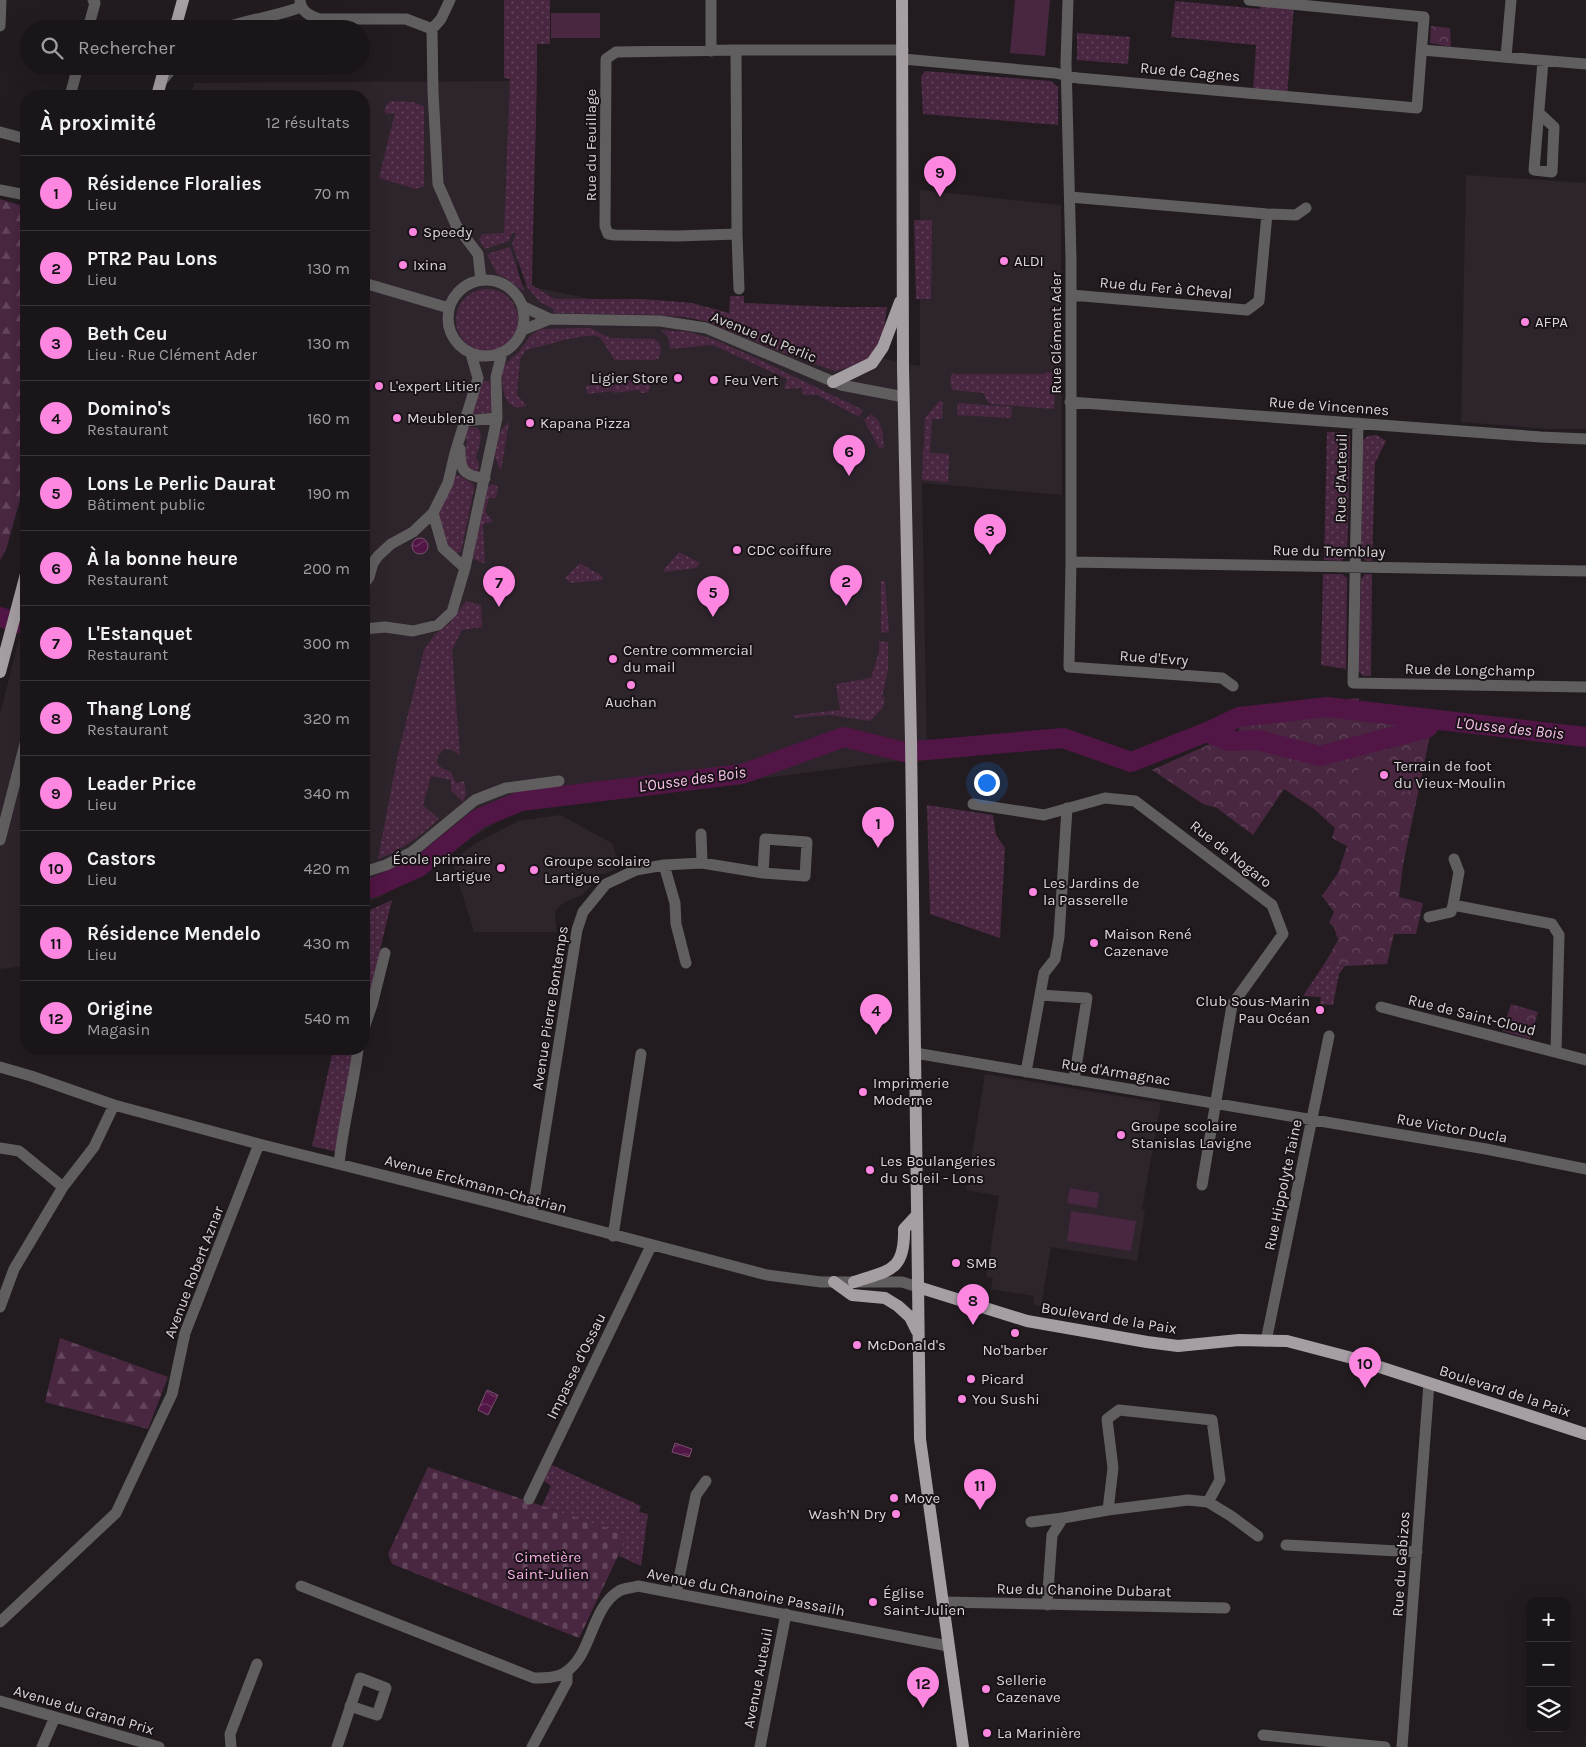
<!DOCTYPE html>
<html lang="fr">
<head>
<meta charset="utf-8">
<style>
	:root { --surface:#1a1518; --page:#272225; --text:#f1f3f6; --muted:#9f9fa2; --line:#383437; --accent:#fd86e1 }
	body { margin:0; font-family:Karla,sans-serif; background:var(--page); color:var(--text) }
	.controls { position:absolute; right:15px; bottom:15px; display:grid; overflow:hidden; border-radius:10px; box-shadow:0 5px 20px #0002 }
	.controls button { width:45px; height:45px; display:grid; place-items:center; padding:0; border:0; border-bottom:1px solid var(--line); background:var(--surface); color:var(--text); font:25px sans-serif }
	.you { position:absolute; left:986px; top:782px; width:18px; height:18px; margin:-12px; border:4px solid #fff; border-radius:50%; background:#1a73e8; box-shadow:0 0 0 8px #1a73e833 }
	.badge { display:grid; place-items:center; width:32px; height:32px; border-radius:50%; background:var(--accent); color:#111; font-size:16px; font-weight:700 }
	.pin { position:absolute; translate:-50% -41px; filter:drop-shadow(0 1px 2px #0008) }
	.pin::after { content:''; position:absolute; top:26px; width:18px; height:15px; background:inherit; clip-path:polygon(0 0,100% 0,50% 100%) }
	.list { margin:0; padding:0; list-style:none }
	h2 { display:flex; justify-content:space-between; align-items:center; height:65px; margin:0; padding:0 20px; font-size:21px }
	h2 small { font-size:16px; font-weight:400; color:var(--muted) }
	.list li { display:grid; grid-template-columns:32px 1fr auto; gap:15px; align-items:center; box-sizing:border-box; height:75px; padding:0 20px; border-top:1px solid var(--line) }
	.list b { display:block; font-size:19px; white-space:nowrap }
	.list p { margin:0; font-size:16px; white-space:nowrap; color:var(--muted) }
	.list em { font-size:16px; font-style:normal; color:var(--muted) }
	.icon { flex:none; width:28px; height:28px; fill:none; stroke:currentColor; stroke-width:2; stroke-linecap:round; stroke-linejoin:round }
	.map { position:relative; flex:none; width:1586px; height:1747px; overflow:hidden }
	.search { position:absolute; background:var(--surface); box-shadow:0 5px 20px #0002; left:20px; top:20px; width:350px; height:55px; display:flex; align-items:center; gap:12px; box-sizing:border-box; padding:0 18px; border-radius:28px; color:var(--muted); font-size:19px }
	.panel { position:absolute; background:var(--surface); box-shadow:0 5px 20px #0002; left:20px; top:90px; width:350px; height:965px; border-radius:20px }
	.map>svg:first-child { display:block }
	.built { fill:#2e242c }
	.grass { fill:url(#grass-dots) }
	.forest { fill:url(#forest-firs) }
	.cemetery { fill:url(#cemetery-stones) }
	.park { fill:url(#park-crowns) }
	.pitch { fill:#492741 }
	.water { fill:url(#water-waves); stroke:#7a4f71 }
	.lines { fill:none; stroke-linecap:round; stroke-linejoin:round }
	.river { stroke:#511645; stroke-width:20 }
	.minor { stroke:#615e60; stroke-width:11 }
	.major { stroke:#a59ea3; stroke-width:12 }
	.poi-dot { fill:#fd86e1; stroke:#191317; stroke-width:2 }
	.labels { text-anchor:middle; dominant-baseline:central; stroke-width:4; stroke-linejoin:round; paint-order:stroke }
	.street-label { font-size:15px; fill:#dad5d8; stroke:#191317 }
	.poi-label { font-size:15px; fill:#dad5d8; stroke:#191317; text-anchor:start }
	.park-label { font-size:15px; fill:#fbb1e7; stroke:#191317 }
	.water-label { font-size:16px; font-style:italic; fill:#f8c1e9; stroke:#191317 }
</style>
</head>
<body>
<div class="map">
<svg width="1586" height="1747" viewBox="0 0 1586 1747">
	<defs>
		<pattern id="grass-dots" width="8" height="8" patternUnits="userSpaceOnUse" patternTransform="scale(1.25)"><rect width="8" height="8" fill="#492741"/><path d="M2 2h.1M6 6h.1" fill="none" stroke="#63455c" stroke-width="1.8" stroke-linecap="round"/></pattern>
		<pattern id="forest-firs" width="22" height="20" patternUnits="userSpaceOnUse" patternTransform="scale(1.25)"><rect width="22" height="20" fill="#492741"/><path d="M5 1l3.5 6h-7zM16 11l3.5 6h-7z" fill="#63455c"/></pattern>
		<pattern id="cemetery-stones" width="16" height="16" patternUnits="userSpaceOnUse" patternTransform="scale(1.25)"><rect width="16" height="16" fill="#492741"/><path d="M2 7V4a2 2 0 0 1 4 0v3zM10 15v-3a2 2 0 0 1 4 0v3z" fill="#63455c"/></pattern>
		<pattern id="park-crowns" width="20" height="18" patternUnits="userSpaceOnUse" patternTransform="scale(1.25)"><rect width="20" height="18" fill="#492741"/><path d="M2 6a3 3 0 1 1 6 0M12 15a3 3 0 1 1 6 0" fill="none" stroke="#63455c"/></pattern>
		<pattern id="water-waves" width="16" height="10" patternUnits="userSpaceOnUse" patternTransform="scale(1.25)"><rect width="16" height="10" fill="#511645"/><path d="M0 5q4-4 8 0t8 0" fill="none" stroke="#69375f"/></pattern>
	</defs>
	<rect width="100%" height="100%" fill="#221c20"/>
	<path class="built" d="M513 81 518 284 920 366V190L1061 205 1062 495 922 483 927 757 514 811 384 895 364 904V96H191L194 83Z
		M1466 175 1586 183V429H1547L1461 422Z
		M26 612V966L0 969V714Z
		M560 815 612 843 620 867 605 874H595V882L582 895 563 903 555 911 556 932H474L452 861 476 843 518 821Z
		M985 1074 1161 1103 1142 1209 1145 1210 1137 1261 1051 1247 1041 1306 1033 1305 1034 1296 991 1289 993 1278 986 1277 999 1196 966 1190Z"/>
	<path class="grass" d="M504 0H550V44H537C537 125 533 205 532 285L554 299H644L692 303 729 313 730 296H744V303L837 307H887L884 329 880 343 873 353 862 363 835 371 778 351 708 322 684 317 657 315 554 313 553 309 540 302 527 287 512 244 516 233H512L509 241 485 249 479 240 482 234 504 233 510 79 504 78Z
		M1175 1 1260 9 1262 1 1294 4 1287 96 1253 93 1256 45 1171 37Z
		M1077 33 1130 37 1128 64 1077 60Z
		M925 71 1051 81 1058 87V125L923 114 921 77Z
		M392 101 412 102 424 106V186L416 189 379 178 395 113 387 114 384 111 387 104Z
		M914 220H932L931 299H916Z
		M510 247 524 290 523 291 506 278 497 274 487 254Z
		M456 320a31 31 0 1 1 62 0a31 31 0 1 1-62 0Z
		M590 328 610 338 654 339C662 343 662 350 659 358L655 360H615C610 354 604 341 599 337 589 331 539 347 526 350L520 359 517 395 527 406C523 407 519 408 515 407 501 402 501 377 504 365L519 352 530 336 540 329Z
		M661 330 689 332 713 339 756 358 863 410 859 417 817 395H803L802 388 784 389 787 379 713 345 670 349 668 337Z
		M1045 372 1056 373 1054 409 990 404 986 399 984 393 952 390 950 379 952 373 955 374H1045Z
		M647 379C652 382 651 390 646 393H641L639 390 614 393 613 391 587 394 586 386Z
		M481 381H489C491 392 494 402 490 413L470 414Z
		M940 400 943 403 942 419H932L930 453 949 454 948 482 922 480 925 418Z
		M958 403 1012 407 1011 418 957 415Z
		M871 414C883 420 883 437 884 448H879L864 420Z
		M509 422 501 471C490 452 493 436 509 422Z
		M471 427C487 426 479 447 476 457L479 464 477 473 470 472 463 457 467 442 464 430Z
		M1327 432 1347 433 1350 435V438L1347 557 1340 561 1324 560Z
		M1377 435 1386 441 1375 463 1372 561H1366L1361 556 1363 440 1368 436Z
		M458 475 473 484 474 489 461 552 457 553 449 552 437 516 453 477Z
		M492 484 498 486 496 498H489L485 512 492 520V522L483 524 485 563 480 562 473 558 487 488Z
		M679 552 700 563 696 568 664 572V569Z
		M580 563 602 576 603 580 571 583 565 578Z
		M1323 574H1342L1347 578 1346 669 1321 665Z
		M1365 574H1372L1371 676H1363L1358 671 1361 579Z
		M881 581H885L889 633 881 632Z
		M466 601 481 605 482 627 462 630 452 650 460 755 452 750 444 749 438 756 437 763 442 768 451 772 456 783 464 781 466 794 463 802 451 790V780L431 776 423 805 439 819C420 836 402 850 378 859L398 754 424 650 435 634 450 623Z
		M879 641 888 642V670L882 697 885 698 883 707 870 721 830 715 794 718 793 715 840 710 836 684 871 678 879 652Z
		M927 805 993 815 996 835 1005 848 1000 938 930 914Z
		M392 900 364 1017V930L370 910Z
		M1325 963 1345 966 1339 974 1333 1005 1320 1004 1321 997 1303 996Z
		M333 1049H353L337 1152 312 1146Z
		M552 1465 641 1506 639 1512 648 1514 641 1566 619 1556 627 1535 542 1506 551 1486 544 1481Z"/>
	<path class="forest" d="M0 199 26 207V478L6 550 0 560Z
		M60 1338 168 1377 148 1429 45 1402Z"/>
	<path class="cemetery" d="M428 1467 628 1535 579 1638 392 1564 388 1554Z"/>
	<path class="park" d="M1431 26 1450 28 1451 47 1430 43Z
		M1359 698V706L1434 716 1403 865 1399 897 1423 903 1416 934H1394L1387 964 1345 966 1325 963 1338 940 1334 927 1329 923 1334 912 1322 896 1338 873 1347 846 1332 838 1335 828 1314 809 1284 789 1253 835 1217 808 1203 804 1152 770 1239 731 1240 719 1345 707 1348 699Z
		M1511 1004 1538 1012 1530 1039 1503 1031Z"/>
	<path class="pitch" d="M1015 0H1050L1045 56 1010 53Z
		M551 13H600V38H551Z
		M1360 759 1412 766 1408 792 1356 784Z
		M1070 1188 1099 1193 1097 1208 1067 1203Z
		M1071 1211 1136 1221 1131 1251 1067 1241Z"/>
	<path class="water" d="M412 546a8 8 0 1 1 16 0a8 8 0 1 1-16 0Z
		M487 1390 498 1395 488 1415 478 1410Z
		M675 1443 692 1449 689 1457 672 1452Z"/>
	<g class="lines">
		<path class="river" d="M0 617 26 625
			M1207 732 1228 741 1258 740 1320 756 1427 728 1433 720
			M364 889 375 887 419 867 478 819 521 801 742 774 844 737 904 752 1063 738 1131 762 1207 732 1239 717 1327 707 1586 737"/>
		<path class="minor" d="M300 0C301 12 310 16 320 19H406L432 29
			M1068 0 1066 62 1071 259V562L1069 667 1222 678 1233 686
			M0 26 1 0
			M88 29 95 3 93 0
			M222 29C248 19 275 17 301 7
			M432 29 433 92 438 184 456 225 478 254 481 280
			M432 29 441 19 450 0
			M736 50 737 234 677 236 615 235 608 234 605 226 606 59 616 52 736 50H903
			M1422 50 1586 64
			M711 51V0
			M1506 57 1511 0
			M903 59 1055 73 1078 78 1417 108 1424 17 1249 0
			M161 82 174 66
			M70 96 78 66
			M1539 113 1554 127 1552 172 1534 170 1543 61
			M0 132 26 139
			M0 190 26 195
			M1070 197 1267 214 1259 301 1247 310 1071 295
			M1267 214 1296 215 1306 208
			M737 234 739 289
			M448 318a38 38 0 1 1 76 0a38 38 0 1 1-76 0Z
			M364 283 449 308
			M524 307 550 319 660 321 706 328 841 385 904 397
			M523 330 550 319
			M1070 402 1541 437 1586 439
			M464 421 497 418
			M1358 423 1353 683 1586 687
			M460 449C460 470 463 476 485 478
			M433 513 443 548 465 568
			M1071 562 1586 571
			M364 584 369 577 373 563 378 556 391 544 413 532 433 513 448 483 455 453 478 378 471 354
			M364 629 385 627 413 631 438 625 452 612 465 568 497 418 496 377 502 353
			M973 804 1044 815 1105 798 1135 801 1272 905 1283 934 1232 1005 1202 1185
			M701 834 702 863
			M0 840 26 740
			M664 865 675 903 676 924 686 963
			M364 872 386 865 412 852 475 800 506 788 559 781
			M1453 905 1459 872 1454 859
			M1429 917 1451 912 1453 905 1552 924 1559 935 1556 1052
			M1040 995 1087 998 1074 1080
			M1381 1007 1586 1060
			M364 1028 372 1005 385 953
			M915 1053 1486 1149 1586 1169
			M0 1067 31 1076 114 1105 259 1144 509 1207 767 1275 821 1282H902L918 1287
			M1026 1072 1044 973 1055 959 1059 937 1067 808
			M0 1148 19 1151 63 1187
			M339 1164C343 1125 353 1088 358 1049
			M532 1213 577 930 583 912 606 884 636 870 664 865 702 863 763 873 805 876 807 842 765 839 763 873
			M613 1236 641 1054
			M0 1307 14 1269 63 1187 94 1147 114 1105
			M1266 1341 1329 1036
			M529 1499 651 1246
			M1108 1510 1113 1468 1107 1419 1119 1410 1212 1420 1220 1480 1208 1502
			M1031 1522 1063 1518
			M1286 1545 1417 1552
			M301 1586 534 1678C545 1678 558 1678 567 1671 592 1654 591 1608 619 1591 624 1588 632 1588 638 1586L948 1646
			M676 1593 696 1495 706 1481
			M943 1602 1225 1608
			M1047 1605 1052 1535 1063 1518 1108 1510 1188 1500 1208 1502 1231 1516 1258 1536
			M0 1622 116 1513 172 1394 185 1333 259 1144
			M0 1701 159 1747
			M1263 1735 1385 1747
			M42 1747 55 1717
			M231 1747 230 1734 257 1664
			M337 1747 360 1678 386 1688 377 1715 350 1706
			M532 1747 567 1682V1672
			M760 1747 786 1614
			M1402 1747 1429 1383"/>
		<path class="major" d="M902 0 903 369 911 741 920 1439 963 1747
			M175 29 183 0
			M157 96 165 66
			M833 382 872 363 883 347 900 302
			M0 672 26 574
			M834 1282 852 1295 885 1298 898 1306 910 1317 917 1331
			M854 1282C889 1270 905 1272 904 1229L917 1215
			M918 1287 1027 1321 1147 1342 1178 1346 1239 1340 1287 1341 1352 1358 1586 1434"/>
	</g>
	<g class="poi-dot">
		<circle cx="413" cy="232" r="5"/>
		<circle cx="1004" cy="261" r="5"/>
		<circle cx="403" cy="265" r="5"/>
		<circle cx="1525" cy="322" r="5"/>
		<circle cx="678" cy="378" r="5"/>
		<circle cx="714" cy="380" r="5"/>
		<circle cx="379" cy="386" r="5"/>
		<circle cx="397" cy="418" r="5"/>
		<circle cx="530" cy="423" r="5"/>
		<circle cx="737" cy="550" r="5"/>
		<circle cx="613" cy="659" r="5"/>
		<circle cx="631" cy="685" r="5"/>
		<circle cx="1384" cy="775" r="5"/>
		<circle cx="501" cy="868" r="5"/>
		<circle cx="534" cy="870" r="5"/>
		<circle cx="1033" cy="892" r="5"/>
		<circle cx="1094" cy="943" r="5"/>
		<circle cx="1320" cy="1010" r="5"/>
		<circle cx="863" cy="1092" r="5"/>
		<circle cx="1121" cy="1135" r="5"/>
		<circle cx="870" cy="1170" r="5"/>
		<circle cx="956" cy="1263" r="5"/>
		<circle cx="1015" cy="1333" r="5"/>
		<circle cx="857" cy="1345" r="5"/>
		<circle cx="971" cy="1379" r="5"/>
		<circle cx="962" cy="1399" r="5"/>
		<circle cx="894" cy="1498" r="5"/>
		<circle cx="896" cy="1514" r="5"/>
		<circle cx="873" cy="1602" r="5"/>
		<circle cx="986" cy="1689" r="5"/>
		<circle cx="987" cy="1733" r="5"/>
	</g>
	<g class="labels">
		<g class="street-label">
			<text transform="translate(1190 72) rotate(5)">Rue de Cagnes</text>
			<text transform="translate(591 145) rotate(-90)">Rue du Feuillage</text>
			<text transform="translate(1166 288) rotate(5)">Rue du Fer à Cheval</text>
			<text transform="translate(1056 333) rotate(-90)">Rue Clément Ader</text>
			<text transform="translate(764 337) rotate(22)">Avenue du Perlic</text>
			<text transform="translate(1329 406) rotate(4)">Rue de Vincennes</text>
			<text transform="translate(1341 478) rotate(-89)">Rue d'Auteuil</text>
			<text transform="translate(1329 551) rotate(1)">Rue du Tremblay</text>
			<text transform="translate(1154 658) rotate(4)">Rue d'Evry</text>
			<text transform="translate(1470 670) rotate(1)">Rue de Longchamp</text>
			<text transform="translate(1231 854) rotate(38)">Rue de Nogaro</text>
			<text transform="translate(550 1008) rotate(-81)">Avenue Pierre Bontemps</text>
			<text transform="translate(1472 1015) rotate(14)">Rue de Saint-Cloud</text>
			<text transform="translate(1116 1072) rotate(9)">Rue d'Armagnac</text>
			<text transform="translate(1452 1128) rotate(10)">Rue Victor Ducla</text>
			<text transform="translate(476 1184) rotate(15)">Avenue Erckmann-Chatrian</text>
			<text transform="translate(1283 1185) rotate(-78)">Rue Hippolyte Taine</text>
			<text transform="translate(194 1272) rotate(-69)">Avenue Robert Aznar</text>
			<text transform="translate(1109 1318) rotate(9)">Boulevard de la Paix</text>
			<text transform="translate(576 1366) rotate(-64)">Impasse d'Ossau</text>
			<text transform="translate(1505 1391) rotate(18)">Boulevard de la Paix</text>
			<text transform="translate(1401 1564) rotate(-86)">Rue du Gabizos</text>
			<text transform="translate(1084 1590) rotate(1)">Rue du Chanoine Dubarat</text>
			<text transform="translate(746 1592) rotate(11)">Avenue du Chanoine Passailh</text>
			<text transform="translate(758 1678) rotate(-79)">Avenue Auteuil</text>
			<text transform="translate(84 1710) rotate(16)">Avenue du Grand Prix</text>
		</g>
		<g class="poi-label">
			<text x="423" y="232">Speedy</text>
			<text x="1014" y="261">ALDI</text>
			<text x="413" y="265">Ixina</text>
			<text x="1535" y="322">AFPA</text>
			<text x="668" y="378" text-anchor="end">Ligier Store</text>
			<text x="724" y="380">Feu Vert</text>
			<text x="389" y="386">L'expert Litier</text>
			<text x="407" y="418">Meublena</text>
			<text x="540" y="423">Kapana Pizza</text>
			<text x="747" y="550">CDC coiffure</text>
			<text x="623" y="650">Centre commercial<tspan x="623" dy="17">du mail</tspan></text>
			<text x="631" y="702" text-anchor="middle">Auchan</text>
			<text x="1394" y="766">Terrain de foot<tspan x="1394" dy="17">du Vieux-Moulin</tspan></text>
			<text x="491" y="859" text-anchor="end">École primaire<tspan x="491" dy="17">Lartigue</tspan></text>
			<text x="544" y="861">Groupe scolaire<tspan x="544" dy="17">Lartigue</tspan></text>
			<text x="1043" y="883">Les Jardins de<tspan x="1043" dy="17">la Passerelle</tspan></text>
			<text x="1104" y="934">Maison René<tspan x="1104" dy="17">Cazenave</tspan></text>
			<text x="1310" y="1001" text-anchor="end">Club Sous-Marin<tspan x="1310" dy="17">Pau Océan</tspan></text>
			<text x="873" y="1083">Imprimerie<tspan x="873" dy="17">Moderne</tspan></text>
			<text x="1131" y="1126">Groupe scolaire<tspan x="1131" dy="17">Stanislas Lavigne</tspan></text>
			<text x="880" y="1161">Les Boulangeries<tspan x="880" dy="17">du Soleil - Lons</tspan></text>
			<text x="966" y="1263">SMB</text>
			<text x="867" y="1345">McDonald's</text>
			<text x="1015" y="1350" text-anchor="middle">No'barber</text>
			<text x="981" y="1379">Picard</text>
			<text x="972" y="1399">You Sushi</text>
			<text x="904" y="1498">Move</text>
			<text x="886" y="1514" text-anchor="end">Wash’N Dry</text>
			<text x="883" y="1593">Église<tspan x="883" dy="17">Saint-Julien</tspan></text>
			<text x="996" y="1680">Sellerie<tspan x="996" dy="17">Cazenave</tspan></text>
			<text x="997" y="1733">La Marinière</text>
		</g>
		<g class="park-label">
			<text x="548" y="1557">Cimetière<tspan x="548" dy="17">Saint-Julien</tspan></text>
		</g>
		<g class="water-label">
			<text transform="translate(1510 728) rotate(6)">L'Ousse des Bois</text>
			<text transform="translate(692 779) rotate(-8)">L'Ousse des Bois</text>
		</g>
	</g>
</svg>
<div class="controls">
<button>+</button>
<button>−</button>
<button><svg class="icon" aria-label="layers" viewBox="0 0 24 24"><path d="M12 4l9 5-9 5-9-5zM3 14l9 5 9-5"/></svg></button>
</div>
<div class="you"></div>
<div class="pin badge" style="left:878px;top:848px">1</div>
<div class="pin badge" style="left:846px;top:606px">2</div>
<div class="pin badge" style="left:990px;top:555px">3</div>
<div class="pin badge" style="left:876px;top:1035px">4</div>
<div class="pin badge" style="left:713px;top:617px">5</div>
<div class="pin badge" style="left:849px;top:476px">6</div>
<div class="pin badge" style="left:499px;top:607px">7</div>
<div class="pin badge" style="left:973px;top:1325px">8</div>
<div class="pin badge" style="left:940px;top:197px">9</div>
<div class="pin badge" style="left:1365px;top:1388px">10</div>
<div class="pin badge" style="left:980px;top:1510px">11</div>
<div class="pin badge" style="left:923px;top:1708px">12</div>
<div class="search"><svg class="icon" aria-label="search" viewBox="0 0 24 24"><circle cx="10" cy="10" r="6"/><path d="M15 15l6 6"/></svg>Rechercher</div>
<section class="panel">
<h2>À proximité<small>12 résultats</small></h2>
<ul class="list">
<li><span class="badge">1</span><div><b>Résidence Floralies</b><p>Lieu</p></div><em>70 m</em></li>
<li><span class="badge">2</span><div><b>PTR2 Pau Lons</b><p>Lieu</p></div><em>130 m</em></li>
<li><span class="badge">3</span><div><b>Beth Ceu</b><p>Lieu · Rue Clément Ader</p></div><em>130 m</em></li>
<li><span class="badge">4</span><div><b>Domino's</b><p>Restaurant</p></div><em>160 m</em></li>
<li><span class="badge">5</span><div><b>Lons Le Perlic Daurat</b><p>Bâtiment public</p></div><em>190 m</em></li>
<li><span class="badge">6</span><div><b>À la bonne heure</b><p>Restaurant</p></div><em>200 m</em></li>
<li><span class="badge">7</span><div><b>L'Estanquet</b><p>Restaurant</p></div><em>300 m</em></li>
<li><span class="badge">8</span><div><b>Thang Long</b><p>Restaurant</p></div><em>320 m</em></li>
<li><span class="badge">9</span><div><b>Leader Price</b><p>Lieu</p></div><em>340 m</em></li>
<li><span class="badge">10</span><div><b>Castors</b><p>Lieu</p></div><em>420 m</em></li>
<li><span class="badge">11</span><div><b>Résidence Mendelo</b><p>Lieu</p></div><em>430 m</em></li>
<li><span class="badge">12</span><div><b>Origine</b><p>Magasin</p></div><em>540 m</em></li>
</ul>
</section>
</div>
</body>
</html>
